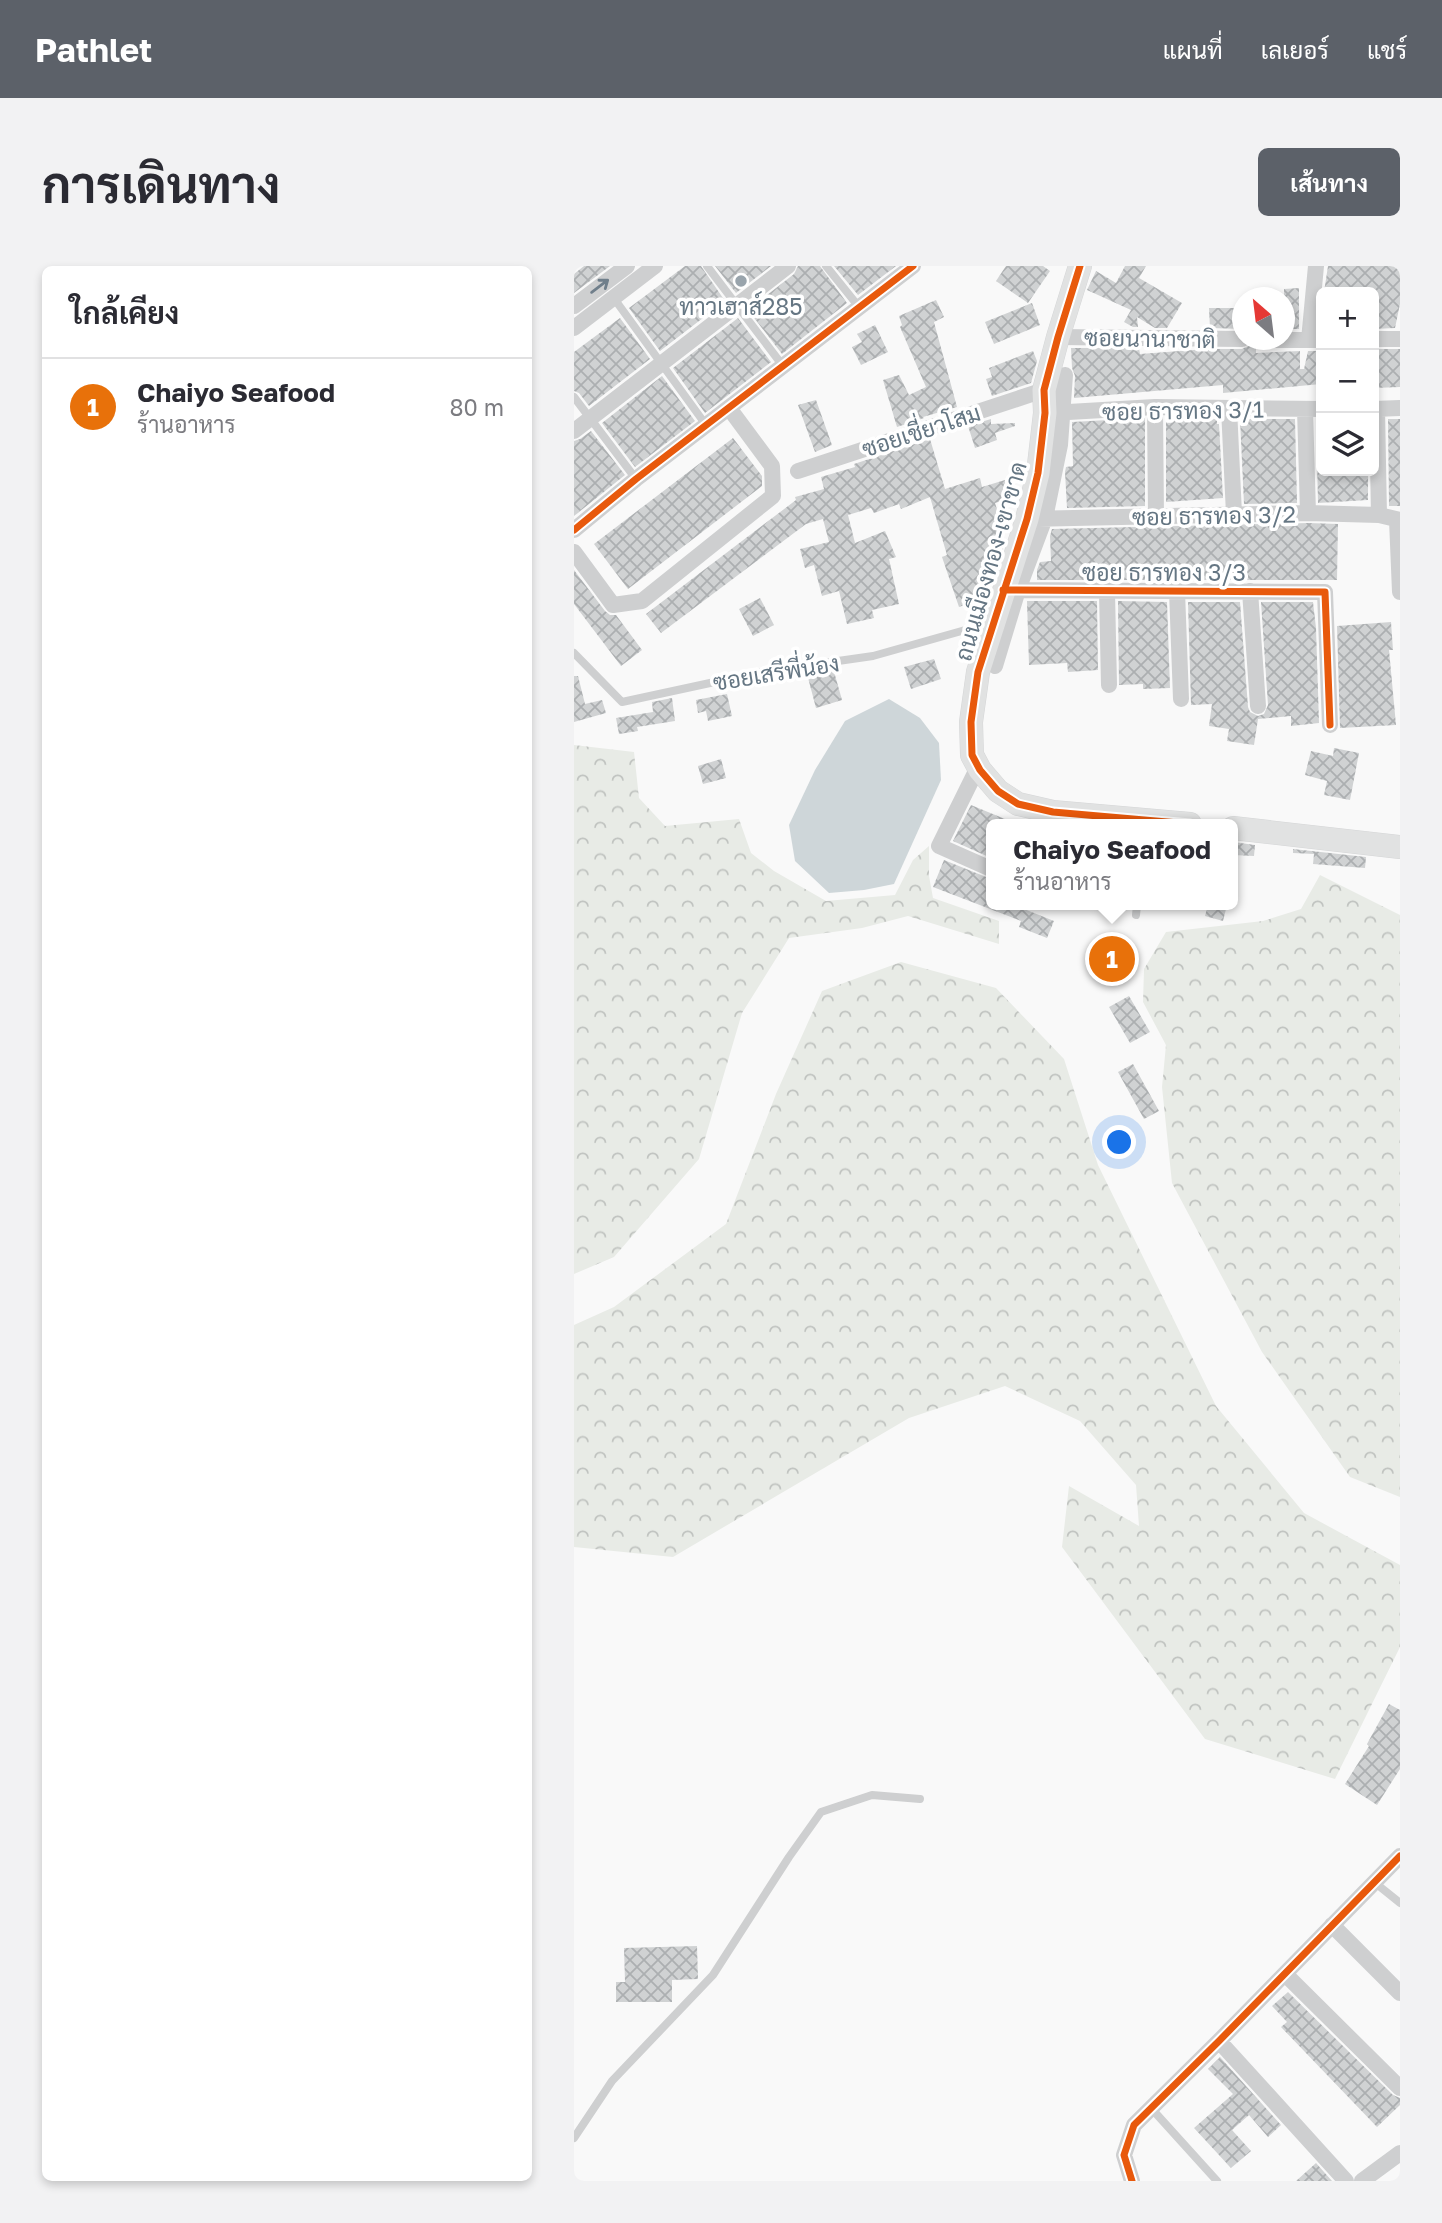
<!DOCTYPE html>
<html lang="th">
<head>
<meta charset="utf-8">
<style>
	:root { --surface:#fff; --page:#f2f2f3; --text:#2b2b33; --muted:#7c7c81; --line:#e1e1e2; --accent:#5c6169 }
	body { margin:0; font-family:"Golos Text",Sarabun,sans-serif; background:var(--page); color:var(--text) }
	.controls { position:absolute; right:21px; top:21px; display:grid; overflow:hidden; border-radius:10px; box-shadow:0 4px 10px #0003 }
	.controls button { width:63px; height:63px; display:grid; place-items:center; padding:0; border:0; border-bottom:2px solid var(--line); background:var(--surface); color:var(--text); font:35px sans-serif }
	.compass { position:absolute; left:658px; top:21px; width:63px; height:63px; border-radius:50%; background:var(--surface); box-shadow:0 4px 10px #0003; rotate:332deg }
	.you { position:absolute; left:546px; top:877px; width:24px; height:24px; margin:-18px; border:5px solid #fff; border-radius:50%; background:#1a73e8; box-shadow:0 0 0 10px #1a73e833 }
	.badge { display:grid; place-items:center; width:46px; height:46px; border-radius:50%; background:var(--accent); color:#fff; font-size:23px; font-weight:700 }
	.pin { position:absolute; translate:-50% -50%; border:4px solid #fff; box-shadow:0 2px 7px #0006 }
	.popup { position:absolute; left:412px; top:553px; width:252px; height:91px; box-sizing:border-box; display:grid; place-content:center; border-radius:10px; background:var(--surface); filter:drop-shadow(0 2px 5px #0005); font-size:23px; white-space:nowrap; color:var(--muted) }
	.popup b { font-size:26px; color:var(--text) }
	.popup::after { content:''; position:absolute; left:50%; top:100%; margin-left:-14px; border:14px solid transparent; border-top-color:var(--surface) }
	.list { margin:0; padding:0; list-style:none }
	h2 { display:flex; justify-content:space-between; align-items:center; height:91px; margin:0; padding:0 28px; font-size:30px }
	h2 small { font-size:23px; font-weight:400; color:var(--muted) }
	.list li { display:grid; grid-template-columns:46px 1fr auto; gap:21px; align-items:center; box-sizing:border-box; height:98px; padding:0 28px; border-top:2px solid var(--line) }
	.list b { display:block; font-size:26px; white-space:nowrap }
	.list p { margin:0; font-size:23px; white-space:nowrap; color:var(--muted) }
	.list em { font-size:23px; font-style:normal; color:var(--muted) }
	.icon { flex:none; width:38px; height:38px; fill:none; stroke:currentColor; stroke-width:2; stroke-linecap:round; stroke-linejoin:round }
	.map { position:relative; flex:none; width:826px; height:1915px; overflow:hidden; border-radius:10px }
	header { display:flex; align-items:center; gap:42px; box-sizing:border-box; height:98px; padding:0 35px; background:var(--accent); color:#fff }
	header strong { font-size:33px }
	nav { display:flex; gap:38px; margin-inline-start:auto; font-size:24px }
	.intro { display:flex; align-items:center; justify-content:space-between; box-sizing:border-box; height:168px; padding:0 42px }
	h1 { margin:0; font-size:49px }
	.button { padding:18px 32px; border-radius:10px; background:var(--accent); color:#fff; font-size:24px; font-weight:700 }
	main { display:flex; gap:42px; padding:0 42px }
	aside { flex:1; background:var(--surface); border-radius:10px; box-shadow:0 4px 10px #0003 }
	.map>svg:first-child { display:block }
	.forest { fill:url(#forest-crowns) }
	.water { fill:#ced6d9 }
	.building { fill:url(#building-cross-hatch) }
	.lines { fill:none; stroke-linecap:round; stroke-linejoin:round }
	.secondary-casing { stroke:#d5d6d7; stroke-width:24 }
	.lane { stroke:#cecfd0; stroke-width:8 }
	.street { stroke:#cecfd0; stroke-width:16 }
	.secondary { stroke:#e1e2e2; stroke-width:23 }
	.cycleway-casing { stroke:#fff; stroke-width:11 }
	.cycleway { stroke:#e8590c; stroke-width:7 }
	.oneway { stroke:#707f8b }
	.poi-dot { fill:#99a4ac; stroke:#fff; stroke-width:2.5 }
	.labels { text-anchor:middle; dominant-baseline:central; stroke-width:7; stroke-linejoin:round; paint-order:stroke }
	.poi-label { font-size:23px; fill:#657683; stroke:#fff }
	.street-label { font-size:23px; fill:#657683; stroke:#fff }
</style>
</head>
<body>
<header>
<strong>Pathlet</strong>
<nav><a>แผนที่</a><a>เลเยอร์</a><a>แชร์</a></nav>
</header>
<div class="intro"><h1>การเดินทาง</h1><a class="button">เส้นทาง</a></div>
<main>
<aside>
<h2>ใกล้เคียง<small></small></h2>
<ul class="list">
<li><span class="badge" style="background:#e8710a">1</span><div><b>Chaiyo Seafood</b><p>ร้านอาหาร</p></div><em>80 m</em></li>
</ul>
</aside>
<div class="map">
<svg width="826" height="1915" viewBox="0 0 826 1915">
	<defs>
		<pattern id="forest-crowns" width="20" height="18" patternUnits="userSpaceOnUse" patternTransform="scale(1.75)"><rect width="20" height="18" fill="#e8ebe6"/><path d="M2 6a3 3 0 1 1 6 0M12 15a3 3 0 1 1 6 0" fill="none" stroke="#c0c3c0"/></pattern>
		<pattern id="building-cross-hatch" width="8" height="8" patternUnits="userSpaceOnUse" patternTransform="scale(1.75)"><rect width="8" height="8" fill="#d0d2d3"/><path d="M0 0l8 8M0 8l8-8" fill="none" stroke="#acafb1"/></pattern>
	</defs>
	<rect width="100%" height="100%" fill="#f9f9f9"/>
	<path class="forest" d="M0 479 60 486 65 532 91 560 165 553 177 587 200 605 252 635 321 629 339 594 355 580V610L359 632 425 655V678L334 650 288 662 215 672 168 747 125 893 40 991 0 1008Z
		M746 609 826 649V1231L776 1211 688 1086 598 917 588 821 592 779 569 736 570 703 592 666 689 655 727 643Z
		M327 696 422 722 490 793 524 899 642 1140 730 1247 826 1299V1381L761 1513 631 1473 488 1281 495 1220 565 1260 562 1219 506 1155 431 1120 335 1152 99 1291 0 1281V1059L40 1041 152 958 202 828 248 725Z"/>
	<path class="water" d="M315 433 346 452 365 477 367 514 320 618 290 624 255 627 221 595 215 559 241 504 271 455Z"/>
	<path class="building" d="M10 0H36L0 27V8Z
		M111 0H127L151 35 86 85 55 42Z
		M141 0H197L162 27Z
		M224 0H246L273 37 208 88 174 44 220 8Z
		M260 0H322L284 29Z
		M432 0H469L476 5 454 37 422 15Z
		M551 0H572L565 12 608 37 593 62H581L563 51 564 61H559L550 56 557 44 513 24 522 5 542 17Z
		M754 0H826V38L821 62 800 63V26H750Z
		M725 22V63H710V23Z
		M362 34 370 51 360 56 383 141 349 151 350 152 323 161 309 114 325 109 335 129 352 121 326 61 328 59 325 50Z
		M458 37 466 59 420 78 411 56Z
		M635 42H668V63L636 62Z
		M46 52 76 93 15 140 5 127 0 125V86Z
		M164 52 197 96 131 147 99 102Z
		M301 59 314 86 287 99 278 81 288 76 283 68Z
		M676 79H682V87L726 85V103H730L734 85H746L747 118 649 127V119L500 132 501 110 498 102 497 82H565L566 88 633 83H668Z
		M800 83H826V121L800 122Z
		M459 85 463 95 457 117 418 130 412 113 418 111 415 102Z
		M88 110 121 155 61 201 28 157Z
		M242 134 258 179 241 186 224 139Z
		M571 152V240L493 242 491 206 492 201 499 200 498 156Z
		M592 152H620L621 154 643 153V158H645L649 232 592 236Z
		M417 153V158L441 157V160L421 167 423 174 401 182 394 160Z
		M666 153H721L723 237 670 238Z
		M742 153H747V205H794V234L744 237Z
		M814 153H826V240H815Z
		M17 165 51 209 0 250V175L6 173Z
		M159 172 188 210V220L54 323 20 278Z
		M356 173 371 223 406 212 408 221 431 214 437 232 421 237 431 268 427 269 430 278 427 290 407 296 417 321 413 331 385 341 368 291 373 289 356 231 327 243 325 238 300 247 297 242 274 249 281 277 311 265 322 291 315 293 325 338 298 344 300 352 273 358 265 325 248 330 240 299 231 302 226 283 255 276 249 253 232 258 87 367 72 348 222 234 221 231 250 223 247 211 281 201 280 198Z
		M734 257 764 258 763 314H463V304L466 296 477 295 476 270 478 263Z
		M0 304 31 345 36 349H42L68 384 47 400 0 338Z
		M186 332 200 359 179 370 165 343Z
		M453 335H523L524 404 494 406 493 397 455 399Z
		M544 335 593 336 596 422 569 423V418L545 419Z
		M614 336H666L674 441 676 446 684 450 690 448 694 439 687 336H739L742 362 745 457 717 460V450L684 453 680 479 653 475 655 463 635 460 638 438 617 439Z
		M817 356 819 384H815L822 459 766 462 763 360Z
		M360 393 367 413 337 423 330 401Z
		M259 402 268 434 242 442 233 408Z
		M0 410H4L11 438 28 434 32 447 0 456Z
		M153 428 158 450 134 455 132 445 124 447 122 434Z
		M98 432 101 455 63 461 64 465 45 468 42 452 79 446 78 436Z
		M760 482 785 487 776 534 750 529 753 515 731 509 737 485 759 490Z
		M147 493 152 512 129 518 124 500Z
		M397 539 443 558H417V592L379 575Z
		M659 576 681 579 680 590 659 589Z
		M719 583 792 591 791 602 739 598 740 588 719 587Z
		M370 594 417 613V639H440L480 655 473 672 445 661 447 655 359 621Z
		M634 639H653L649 655 631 650Z
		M535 669 556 677 542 716 520 708Z
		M555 730 576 766 556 777 535 741Z
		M559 798 585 845 570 853 544 806Z
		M815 1438 826 1444V1503L803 1539 771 1518 795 1480 793 1478Z
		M123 1680 124 1713 98 1714V1736H42V1716H51L50 1682Z
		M714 1726 819 1829 826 1832V1839L803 1861 707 1761 713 1756 698 1740Z
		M646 1791 707 1859 694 1871 675 1849 658 1864 677 1885 657 1902 620 1862 659 1828 634 1803Z
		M742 1897 758 1915H722Z"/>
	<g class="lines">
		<defs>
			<path id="secondary" d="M506 0 484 71 470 124 471 147 464 207 453 253 404 406 397 456 398 489 406 504 424 525 444 538 479 546 616 558
				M659 562 826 581"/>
		</defs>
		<use href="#secondary" class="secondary-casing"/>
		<path class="lane" d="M133 0 209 100
			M252 0 285 41
			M39 31 132 159
			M0 131 62 213
			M0 387 48 436 187 406 299 390 416 357
			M562 649 563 639
			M800 1616 826 1637
			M577 1842 643 1915
			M0 1872 38 1815 139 1709 215 1591 247 1546 298 1529 346 1533"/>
		<path class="street" d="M0 40 53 0
			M0 62 81 0
			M484 71 668 73
			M800 73H826
			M703 74H747
			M735 74 742 0
			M581 141 582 250
			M655 142 660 248
			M731 143 734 247
			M800 143 826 142
			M803 143 805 249
			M477 147 581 141 747 143
			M0 165 214 0
			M224 205 470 124
			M453 253 734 247 805 249 826 254
			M823 254 826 326
			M0 264 62 213 339 0
			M0 286 39 339 68 335 199 230 198 200 155 142
			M429 324 751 326 756 459
			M603 325 607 433
			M676 325 684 440
			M533 326 535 419
			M421 400 444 324 471 252 486 179 491 109
			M404 501 365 580 417 603
			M758 1659 826 1727
			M711 1708 826 1822
			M645 1775 772 1915
			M558 1915 550 1889 560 1859 645 1775 826 1590
			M788 1915 826 1887"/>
		<use href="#secondary" class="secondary"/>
		<defs>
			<path id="cycleway" d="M506 0 484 71 470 124 471 147 464 207 453 253 404 406 397 456 398 489 406 504 424 525 444 538 479 546 616 558
				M0 264 62 213 339 0
				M429 324 751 326 756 459
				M558 1915 550 1889 560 1859 645 1775 826 1590"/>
		</defs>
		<use href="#cycleway" class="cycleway-casing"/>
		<use href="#cycleway" class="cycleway"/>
	</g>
	<defs><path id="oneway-shaft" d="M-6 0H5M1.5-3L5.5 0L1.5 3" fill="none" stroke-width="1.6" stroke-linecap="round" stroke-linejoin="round" transform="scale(1.75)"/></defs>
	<use class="oneway" href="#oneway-shaft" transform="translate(26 20) rotate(-37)"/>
	<circle class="poi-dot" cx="167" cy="15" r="7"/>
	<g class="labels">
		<g class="poi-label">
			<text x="167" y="40">ทาวเฮาส์285</text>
		</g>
		<g class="street-label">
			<text transform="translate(576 72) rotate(1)">ซอยนานาชาติ</text>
			<text transform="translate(609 144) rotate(-1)">ซอย ธารทอง 3/1</text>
			<text transform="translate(347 164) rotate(-18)">ซอยเชี่ยวโสม</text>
			<text transform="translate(640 249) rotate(-1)">ซอย ธารทอง 3/2</text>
			<text transform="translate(416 295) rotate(-74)">ถนนเมืองทอง-เขาขาด</text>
			<text x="590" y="306">ซอย ธารทอง 3/3</text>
			<text transform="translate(202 406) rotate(-9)">ซอยเสรีพี่น้อง</text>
		</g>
	</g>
</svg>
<div class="controls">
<button>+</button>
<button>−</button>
<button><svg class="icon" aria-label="layers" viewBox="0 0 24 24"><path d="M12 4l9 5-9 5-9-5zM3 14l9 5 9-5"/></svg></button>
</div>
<svg class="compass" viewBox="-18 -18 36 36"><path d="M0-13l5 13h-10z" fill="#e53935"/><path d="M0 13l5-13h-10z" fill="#7c7c81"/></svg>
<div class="you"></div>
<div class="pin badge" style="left:538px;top:693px;background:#e8710a">1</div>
<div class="popup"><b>Chaiyo Seafood</b>ร้านอาหาร</div>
</div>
</main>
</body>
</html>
